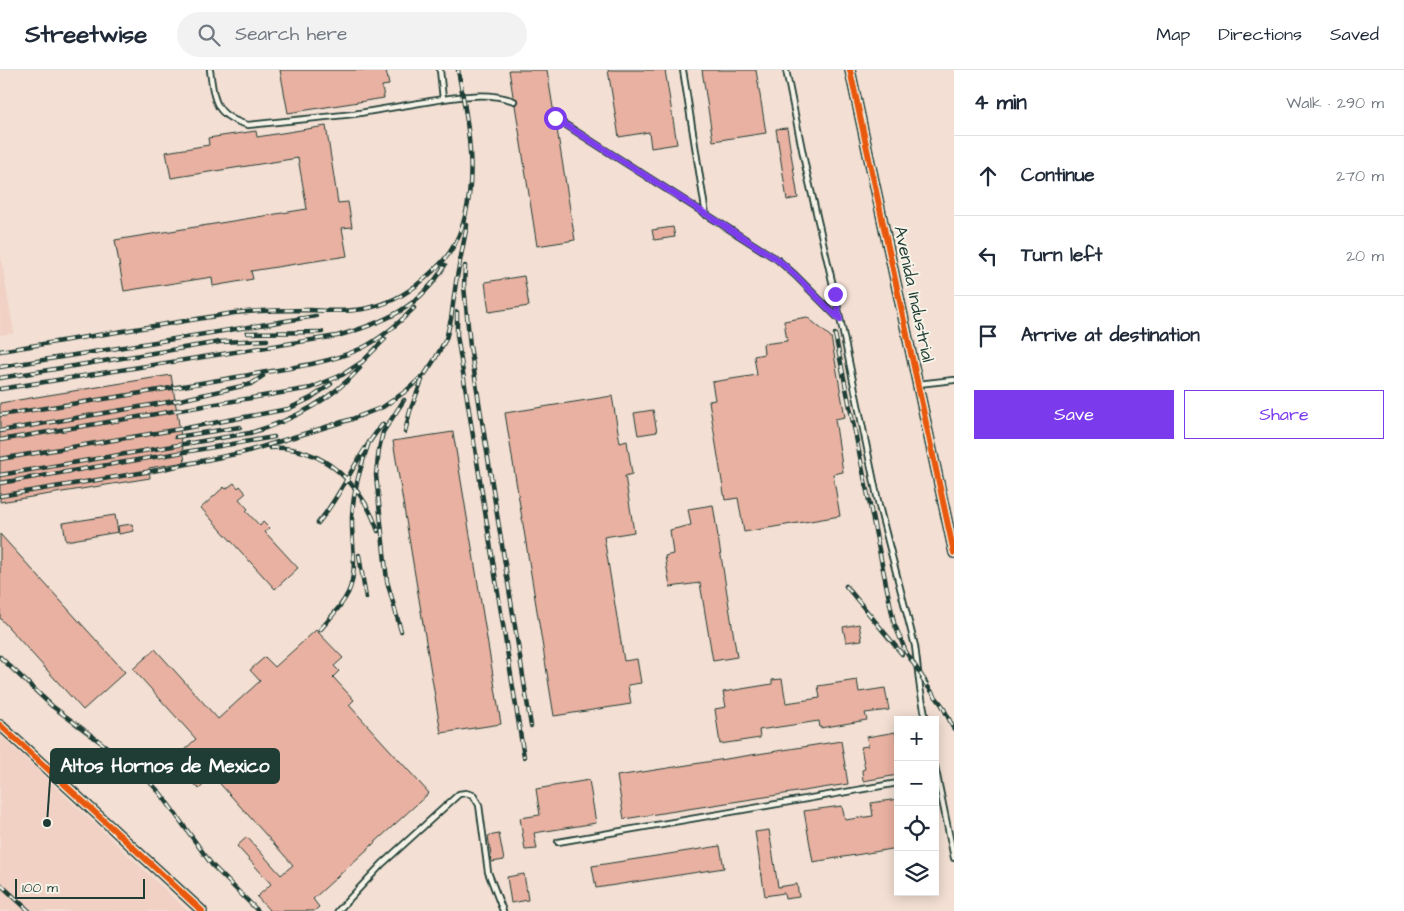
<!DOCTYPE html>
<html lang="en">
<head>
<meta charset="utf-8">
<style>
	:root { --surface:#fff; --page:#f2f2f3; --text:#1f2937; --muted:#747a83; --line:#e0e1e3; --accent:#7c3aed }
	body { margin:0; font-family:"Architects Daughter",sans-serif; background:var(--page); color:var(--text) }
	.controls { position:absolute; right:15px; bottom:15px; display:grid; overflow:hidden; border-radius:0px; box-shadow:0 2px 12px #0003 }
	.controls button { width:45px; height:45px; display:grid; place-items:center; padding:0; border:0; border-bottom:1px solid var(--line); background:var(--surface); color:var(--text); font:25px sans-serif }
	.scale { position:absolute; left:15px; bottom:12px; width:130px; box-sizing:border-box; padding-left:5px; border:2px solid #1f3d34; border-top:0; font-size:14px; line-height:18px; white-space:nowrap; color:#1f3d34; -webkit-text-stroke:4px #f7f3e8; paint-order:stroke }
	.stop { position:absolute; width:15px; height:15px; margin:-11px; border:4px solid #7c3aed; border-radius:50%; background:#fff }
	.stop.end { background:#7c3aed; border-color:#fff; box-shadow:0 1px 5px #0008 }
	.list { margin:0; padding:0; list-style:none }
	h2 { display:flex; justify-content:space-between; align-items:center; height:65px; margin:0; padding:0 20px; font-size:21px }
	h2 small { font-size:16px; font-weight:400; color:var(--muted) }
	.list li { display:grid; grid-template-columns:32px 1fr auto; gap:15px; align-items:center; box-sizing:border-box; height:80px; padding:0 20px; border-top:1px solid var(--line) }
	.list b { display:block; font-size:19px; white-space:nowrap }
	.list em { font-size:16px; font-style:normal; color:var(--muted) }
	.actions { display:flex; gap:10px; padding:15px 20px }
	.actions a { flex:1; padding:11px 0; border:1px solid var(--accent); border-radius:0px; text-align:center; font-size:18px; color:var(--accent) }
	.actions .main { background:var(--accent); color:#fff }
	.icon { flex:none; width:28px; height:28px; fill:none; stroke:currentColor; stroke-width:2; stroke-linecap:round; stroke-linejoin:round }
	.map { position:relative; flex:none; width:954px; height:841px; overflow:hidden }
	header { display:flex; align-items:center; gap:30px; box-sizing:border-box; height:70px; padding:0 25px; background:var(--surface); border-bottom:1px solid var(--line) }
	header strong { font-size:24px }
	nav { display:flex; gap:28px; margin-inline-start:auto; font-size:18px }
	.search { width:350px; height:45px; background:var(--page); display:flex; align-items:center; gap:12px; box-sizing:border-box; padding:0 18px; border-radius:28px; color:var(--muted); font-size:19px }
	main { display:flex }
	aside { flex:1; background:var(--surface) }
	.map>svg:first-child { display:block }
	.built { fill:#f0d1c4 }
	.building { fill:#e9b1a1; stroke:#1f3d34 }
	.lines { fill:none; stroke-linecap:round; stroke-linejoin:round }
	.lane-casing { stroke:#1f3d34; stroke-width:8 }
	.street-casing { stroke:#1f3d34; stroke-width:12 }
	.lane { stroke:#f7f3e8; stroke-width:4.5 }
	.street { stroke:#f7f3e8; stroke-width:9 }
	.rail-casing { stroke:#1f3d34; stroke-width:4.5 }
	.rail { stroke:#f7f3e8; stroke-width:2.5; stroke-dasharray:8; stroke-linecap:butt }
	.cycleway-casing { stroke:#f7f3e8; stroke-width:9 }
	.cycleway { stroke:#e8590c; stroke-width:6 }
	.route { stroke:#7c3aed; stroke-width:6 }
	.labels { text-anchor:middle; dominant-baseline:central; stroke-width:4; stroke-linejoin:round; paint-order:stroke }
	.street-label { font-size:18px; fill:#1f3d34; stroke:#f7f3e8 }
	.leader { fill:none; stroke:#1f3d34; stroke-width:2 }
	.callout-dot { fill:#1f3d34; stroke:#f7f3e8; stroke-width:2 }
	.callout { fill:#1f3d34; stroke:#1f3d34; stroke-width:2 }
	.callout-label { font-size:19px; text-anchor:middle; font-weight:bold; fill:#fff }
</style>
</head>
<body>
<header>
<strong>Streetwise</strong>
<div class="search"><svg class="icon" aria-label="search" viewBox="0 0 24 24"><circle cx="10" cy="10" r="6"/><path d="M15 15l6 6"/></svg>Search here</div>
<nav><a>Map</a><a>Directions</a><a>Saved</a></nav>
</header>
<main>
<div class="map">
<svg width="954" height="841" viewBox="0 0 954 841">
	<rect width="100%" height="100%" fill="#f3dfd3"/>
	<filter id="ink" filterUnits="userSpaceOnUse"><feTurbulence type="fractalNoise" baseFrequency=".02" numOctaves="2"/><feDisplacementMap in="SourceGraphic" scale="10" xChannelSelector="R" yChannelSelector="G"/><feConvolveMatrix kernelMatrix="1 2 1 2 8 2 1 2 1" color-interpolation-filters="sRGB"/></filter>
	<g filter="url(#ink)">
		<path class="built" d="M0 183 14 263 0 265Z
			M0 665 188 841H0Z"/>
		<path class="building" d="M280 0H386L389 15 382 16 384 28 288 43Z
			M509 0H547L554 44 551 48 556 53 575 170 537 176 515 35 518 31 513 26Z
			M608 0H665L677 74 651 78 649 62 619 67Z
			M702 0H756L766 63 713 71Z
			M326 56 338 133 348 132 352 157 342 158 347 186 251 201 253 209 213 216 212 207 124 221 115 170 307 139 298 88 171 108 166 82 209 75 208 68 256 61 257 67Z
			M787 58 798 128 787 130 776 59Z
			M673 157 675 167 654 170 652 160Z
			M524 206 529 236 489 242 485 212Z
			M807 247 831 267 845 347 835 349 843 402 833 404 840 446 744 462 738 428 725 430 709 331 715 330 712 312 757 305 754 286 764 284 763 274 787 271 784 251Z
			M171 305 185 392 149 398 150 408 0 432V333Z
			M612 326 620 373 627 371 632 404 625 406 634 462 604 467 624 591 637 589 641 613 628 615 631 634 554 646 505 343Z
			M653 340 657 362 638 365 634 343Z
			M453 362 501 654 441 663 393 371Z
			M234 413 238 418 240 416 246 423 239 429 248 439 246 441 260 456 263 452 269 458 265 462 298 498 275 519 201 438 224 417 226 419Z
			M713 435 737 587 713 591 700 513 670 517 665 486 673 484 670 460 691 455 688 439Z
			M115 445 118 462 66 471 63 453Z
			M132 454 134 461 119 464 118 456Z
			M0 464 125 602 83 640 0 548Z
			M859 554 862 570 846 572 843 557Z
			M316 560 343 588 334 596 339 601 333 607 354 630 349 635 429 723 313 829 319 837 314 841H270L257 827 271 814 237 776 247 767 281 805 293 795 213 706 199 719 173 690 196 669 133 599 155 579 218 649 260 611 250 600 265 587 275 597Z
			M782 609 786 633 820 628 818 616 857 610 859 622 885 618 889 640 865 643 867 650 820 658 819 651 759 660 760 668 720 674 715 639 726 637 723 622 772 614V610Z
			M896 662 898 705 863 711 862 700 865 699 861 677 868 676 867 667Z
			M841 671 848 714 624 749 617 706Z
			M589 710 596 753 534 763 537 779 525 780 520 748 540 745 536 719Z
			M898 729V778L813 792 804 741 842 736 845 750 873 746 871 733Z
			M769 760 778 817 797 814 799 827 785 829 784 823 765 826 755 762Z
			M499 764 504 790 492 792 488 766Z
			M720 776 724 798 596 818 592 796Z
			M524 804 528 830 511 833 507 807Z"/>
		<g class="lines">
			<defs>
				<path id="lane" d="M210 0C214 31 215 46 248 55L354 44 443 29
					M440 0 443 29C467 26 490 22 514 31
					M683 0 706 145
					M786 0 806 99 835 224 879 436 915 576 920 618 926 650
					M555 48 778 190 795 205 840 250
					M918 314 954 310
					M935 696 954 788
					M558 772 898 713
					M338 841 382 794 459 724 466 723 473 725 479 735 488 802 503 841"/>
				<path id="street" d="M850 0 954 483
					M0 655 202 841"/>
			</defs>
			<use href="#lane" class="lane-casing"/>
			<use href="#street" class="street-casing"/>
			<use href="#lane" class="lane"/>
			<use href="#street" class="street"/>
			<defs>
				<path id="rail" d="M465 196 464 216 470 276 531 656
					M457 242V265L524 687
					M247 263 322 262
					M835 264 894 553 906 582 927 614
					M0 281 234 243C259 240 284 240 310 240 327 241 346 242 363 239 387 235 406 225 424 209 433 201 443 193 450 182 483 130 469 57 458 0
					M0 297 316 246
					M0 308 220 272 267 270
					M0 319 337 266C383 253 420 238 445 195
					M0 345C81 333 162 320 243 306 281 299 324 295 360 279 381 269 398 254 414 238
					M0 361 180 330 251 314 263 306
					M405 362 410 341 422 310
					M176 367 240 357
					M0 370 311 318 342 305 362 292 385 269
					M270 378C322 375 362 414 378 461
					M0 389 186 358 288 339 311 328 331 314
					M0 405 250 363C291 351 330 331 360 298
					M0 413 274 367
					M0 426 158 400 245 382 352 349 383 337 406 321 425 304 435 289 446 269 451 249 456 212 467 155
					M318 453C343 423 357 384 383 354
					M359 485 366 528
					M846 516 902 584
					M320 560C330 548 341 537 348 523 359 499 351 472 352 447 353 421 361 396 369 372
					M401 561 387 511 376 405 379 379 383 362 404 330
					M0 587 52 636 127 692 148 710 161 724 212 795 258 841
					M922 609 942 635 954 659
					M0 814 29 841"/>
			</defs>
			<use href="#rail" class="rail-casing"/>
			<use href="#rail" class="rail"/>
			<defs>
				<path id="cycleway" d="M850 0 954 483
					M0 655 202 841"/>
			</defs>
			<use href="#cycleway" class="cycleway-casing"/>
			<use href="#cycleway" class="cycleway"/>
		</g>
	</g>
	<g class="lines" filter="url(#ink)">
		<path class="route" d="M555 48 778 190 795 205 840 250 835 224"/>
	</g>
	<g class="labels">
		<g class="street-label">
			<text transform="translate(914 224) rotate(78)">Avenida Industrial</text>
		</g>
	</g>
	<path class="leader" d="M47 753L51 696"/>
	<circle class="callout-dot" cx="47" cy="753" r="5"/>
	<rect class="callout" x="51" y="679" width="228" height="34" rx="5"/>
	<g class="callout-label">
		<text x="165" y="702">Altos Hornos de Mexico</text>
	</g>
</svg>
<div class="controls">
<button>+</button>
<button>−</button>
<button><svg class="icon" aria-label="locate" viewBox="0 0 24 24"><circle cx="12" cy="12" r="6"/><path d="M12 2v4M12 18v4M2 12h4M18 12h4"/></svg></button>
<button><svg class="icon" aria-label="layers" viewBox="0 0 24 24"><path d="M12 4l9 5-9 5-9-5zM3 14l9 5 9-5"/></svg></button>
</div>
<div class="scale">100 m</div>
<div class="stop" style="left:555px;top:48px"></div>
<div class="stop end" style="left:835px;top:224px"></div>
</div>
<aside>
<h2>4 min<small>Walk · 290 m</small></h2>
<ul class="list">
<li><svg class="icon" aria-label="ahead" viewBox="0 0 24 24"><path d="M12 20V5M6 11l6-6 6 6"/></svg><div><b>Continue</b></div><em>270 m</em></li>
<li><svg class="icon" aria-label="left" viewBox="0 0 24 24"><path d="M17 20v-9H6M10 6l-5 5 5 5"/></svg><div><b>Turn left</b></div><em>20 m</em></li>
<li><svg class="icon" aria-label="arrive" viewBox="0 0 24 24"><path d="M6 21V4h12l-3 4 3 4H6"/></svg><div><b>Arrive at destination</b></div></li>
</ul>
<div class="actions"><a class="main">Save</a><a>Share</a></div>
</aside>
</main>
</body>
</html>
